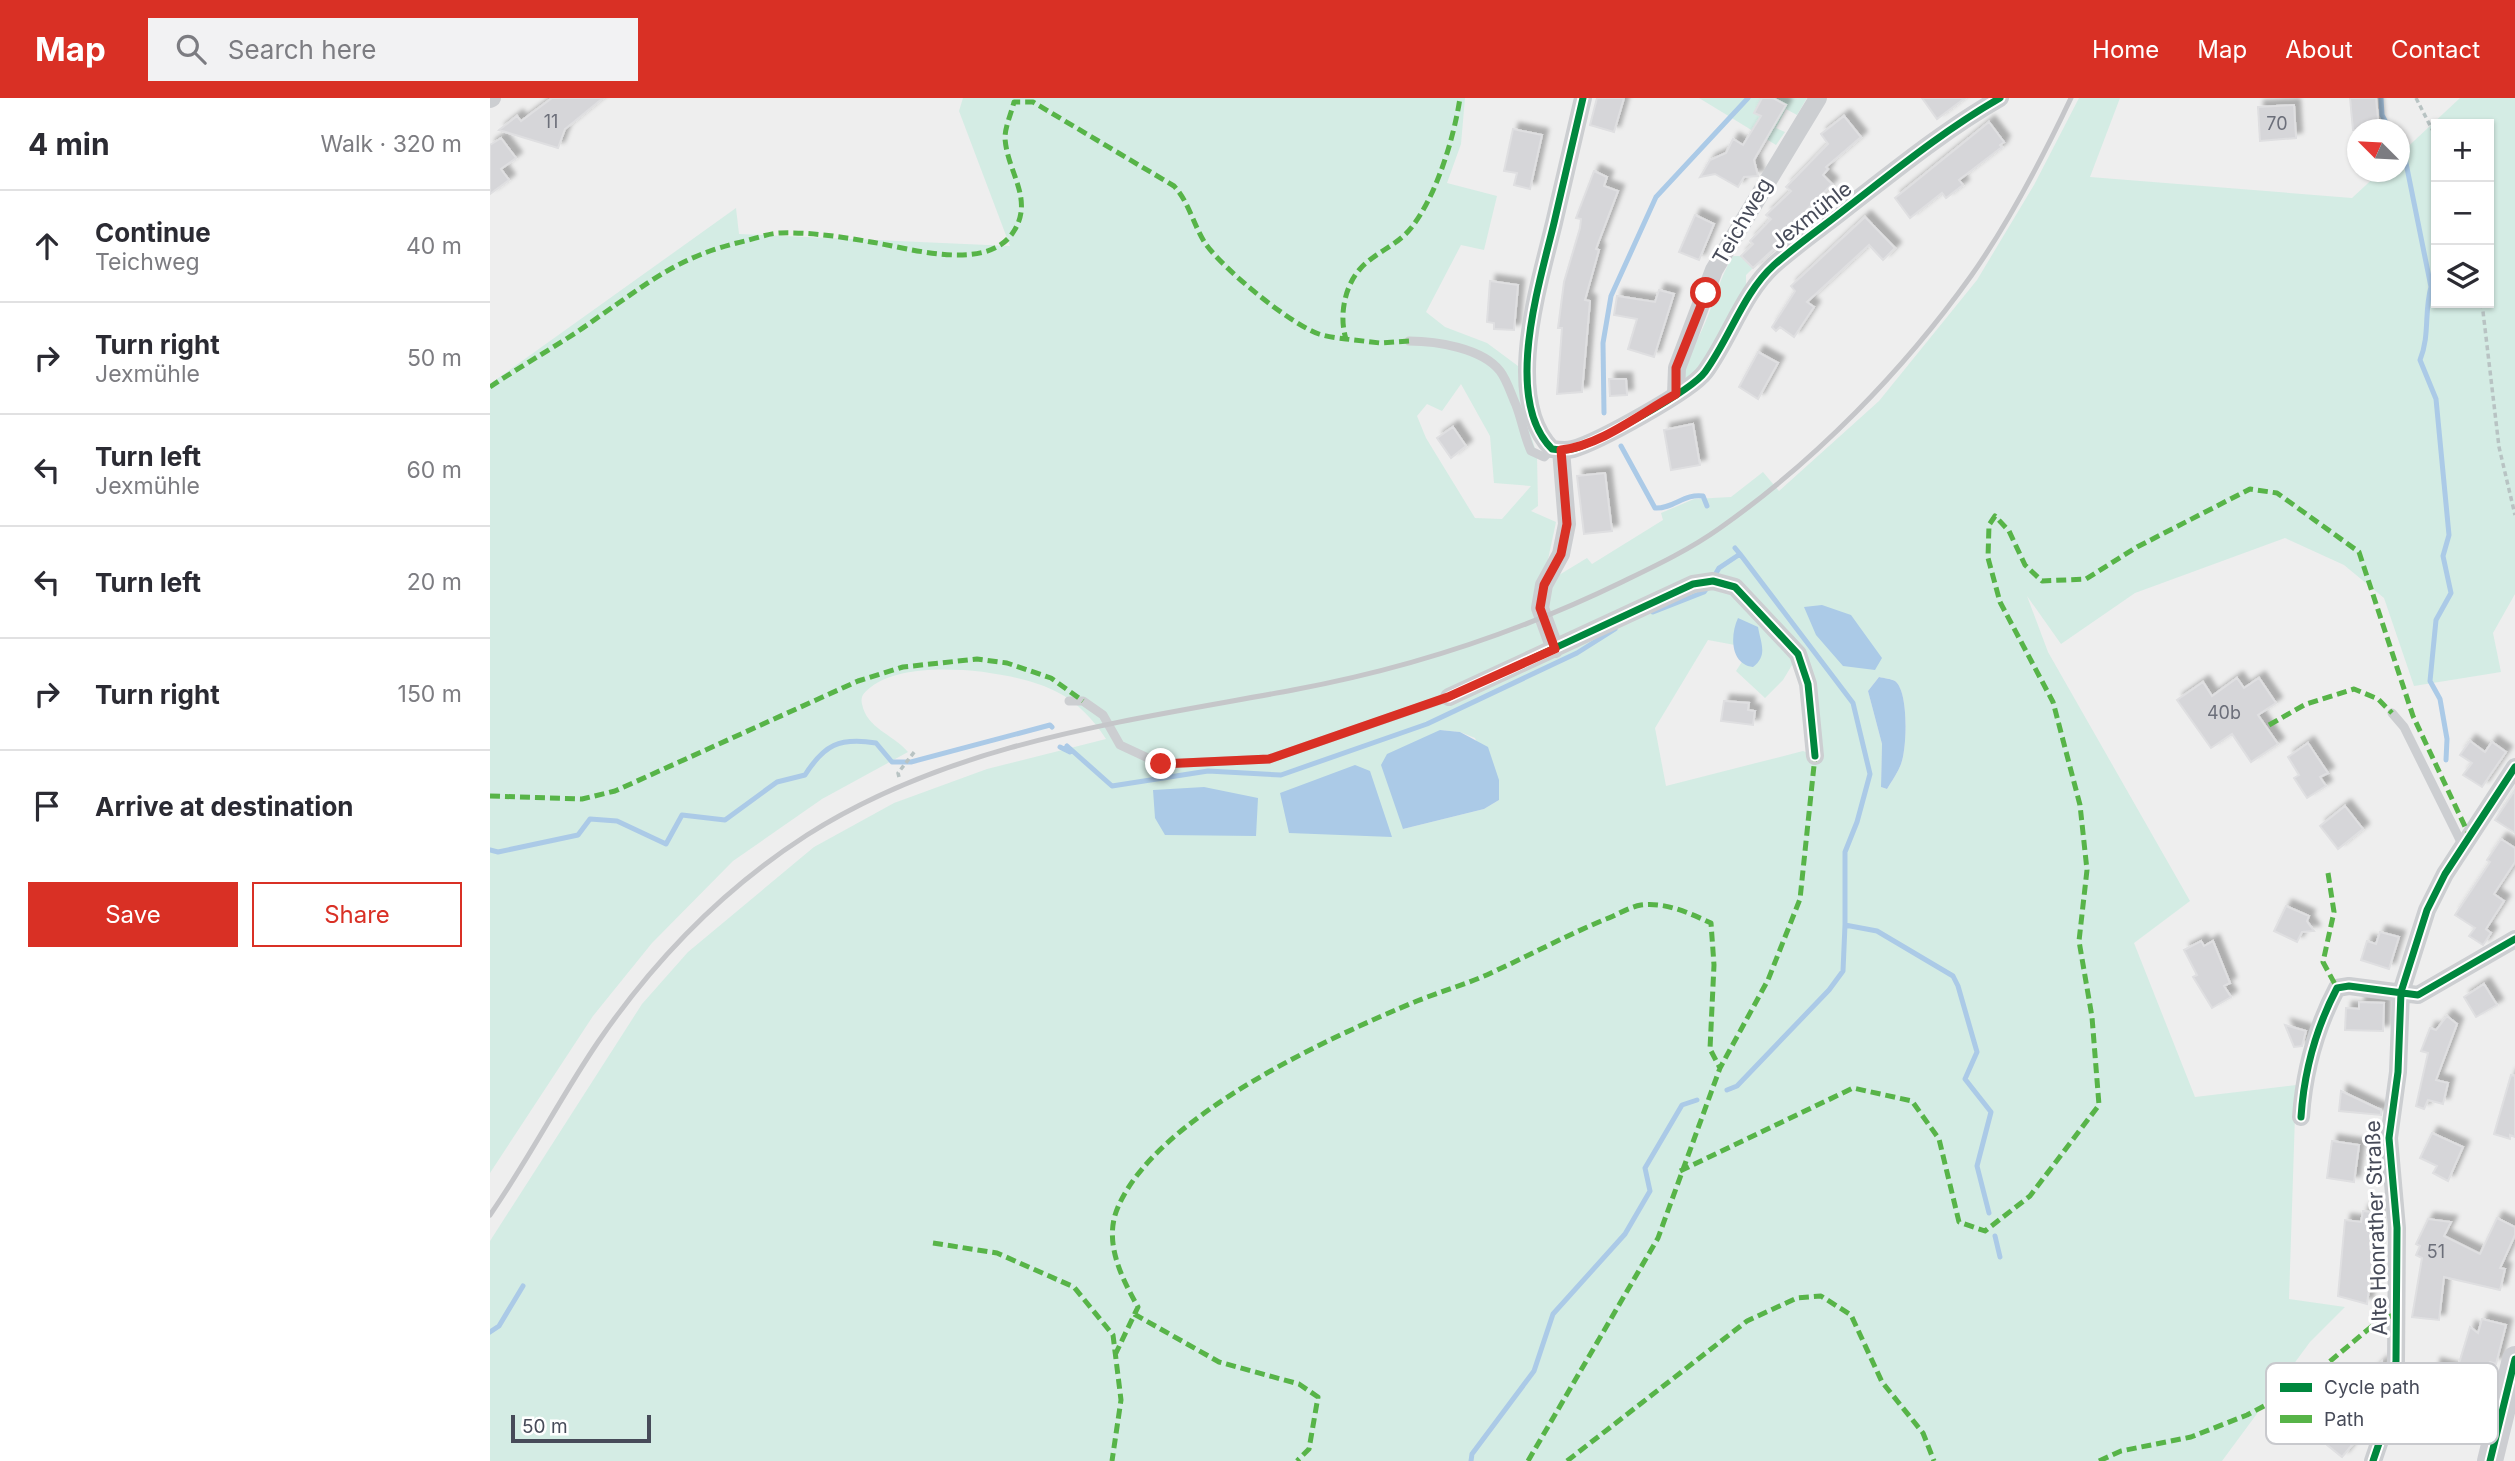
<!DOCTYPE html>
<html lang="en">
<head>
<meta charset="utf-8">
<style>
	:root { --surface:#fff; --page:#f2f2f3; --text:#2b2b33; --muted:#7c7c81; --line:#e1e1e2; --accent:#d93025 }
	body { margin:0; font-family:Inter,sans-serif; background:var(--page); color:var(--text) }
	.controls { position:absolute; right:21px; top:21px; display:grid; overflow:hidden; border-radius:0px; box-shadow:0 2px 5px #0004 }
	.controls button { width:63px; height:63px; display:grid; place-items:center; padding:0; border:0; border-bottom:2px solid var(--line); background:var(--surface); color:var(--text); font:35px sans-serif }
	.compass { position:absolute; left:1857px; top:21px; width:63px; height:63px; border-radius:50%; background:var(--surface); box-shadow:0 2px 5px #0004; rotate:294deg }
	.scale { position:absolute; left:21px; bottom:18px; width:140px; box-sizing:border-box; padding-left:7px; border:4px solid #474b59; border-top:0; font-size:19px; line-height:24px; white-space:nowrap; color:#474b59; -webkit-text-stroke:5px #fff; paint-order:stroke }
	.stop { position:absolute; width:21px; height:21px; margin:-16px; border:5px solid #d93025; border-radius:50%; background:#fff }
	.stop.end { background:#d93025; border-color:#fff; box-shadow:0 2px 7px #0008 }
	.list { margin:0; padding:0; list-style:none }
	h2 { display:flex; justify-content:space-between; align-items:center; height:91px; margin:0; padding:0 28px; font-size:30px }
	h2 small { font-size:23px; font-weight:400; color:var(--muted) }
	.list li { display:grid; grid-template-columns:46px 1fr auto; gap:21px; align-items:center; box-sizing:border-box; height:112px; padding:0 28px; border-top:2px solid var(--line) }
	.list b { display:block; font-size:26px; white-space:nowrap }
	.list p { margin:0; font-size:23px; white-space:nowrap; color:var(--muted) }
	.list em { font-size:23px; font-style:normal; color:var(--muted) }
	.actions { display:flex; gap:14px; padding:21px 28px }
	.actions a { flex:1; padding:16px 0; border:2px solid var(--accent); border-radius:0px; text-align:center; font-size:24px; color:var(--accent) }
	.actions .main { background:var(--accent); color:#fff }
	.icon { flex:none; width:38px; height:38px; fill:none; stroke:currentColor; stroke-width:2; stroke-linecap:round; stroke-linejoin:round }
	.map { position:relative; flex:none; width:2025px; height:1363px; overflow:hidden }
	header { display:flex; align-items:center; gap:42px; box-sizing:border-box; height:98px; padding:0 35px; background:var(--accent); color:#fff }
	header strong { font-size:33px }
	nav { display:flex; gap:38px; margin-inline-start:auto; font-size:24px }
	.search { width:490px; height:63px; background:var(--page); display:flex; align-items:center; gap:18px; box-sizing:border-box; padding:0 24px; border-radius:0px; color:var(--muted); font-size:26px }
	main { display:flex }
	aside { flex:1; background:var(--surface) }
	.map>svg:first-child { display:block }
	.green { fill:#d4ece4; fill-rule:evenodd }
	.water { fill:#abcae7 }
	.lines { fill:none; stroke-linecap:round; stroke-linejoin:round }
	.stream { stroke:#abcae7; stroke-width:5 }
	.building { fill:#d6d6d9; stroke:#dfdfe1; stroke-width:2; filter:url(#shadow) }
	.path { stroke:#b8c3c3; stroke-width:3.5; stroke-dasharray:5 3.5; stroke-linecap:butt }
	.lane { stroke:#ccced1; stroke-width:9 }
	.street { stroke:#ccced1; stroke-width:18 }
	.secondary { stroke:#cdced2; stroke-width:26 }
	.rail { stroke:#c5c6c9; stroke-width:5 }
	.quiet { stroke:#57b448; stroke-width:5; stroke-dasharray:10 5; stroke-linecap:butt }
	.cycleway-casing { stroke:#fff; stroke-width:11 }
	.cycleway { stroke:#00873e; stroke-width:7 }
	.route { stroke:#d93025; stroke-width:9 }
	.labels { text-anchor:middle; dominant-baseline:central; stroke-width:6; stroke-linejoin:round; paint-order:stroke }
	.number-label { font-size:18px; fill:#6c6f7a }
	.street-label { font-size:21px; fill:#474b59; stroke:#fff }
	.key { fill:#fff; stroke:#c8c9cd; stroke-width:2 }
	.key-label { font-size:19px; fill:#474b59 }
</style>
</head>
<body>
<header>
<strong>Map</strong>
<div class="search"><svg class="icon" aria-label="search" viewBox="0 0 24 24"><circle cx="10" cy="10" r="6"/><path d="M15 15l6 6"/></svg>Search here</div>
<nav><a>Home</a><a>Map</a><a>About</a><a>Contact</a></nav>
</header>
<main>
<aside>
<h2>4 min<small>Walk · 320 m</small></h2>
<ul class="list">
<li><svg class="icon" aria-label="ahead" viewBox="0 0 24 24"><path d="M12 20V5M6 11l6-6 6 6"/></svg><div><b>Continue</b><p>Teichweg</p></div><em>40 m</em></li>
<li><svg class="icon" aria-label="right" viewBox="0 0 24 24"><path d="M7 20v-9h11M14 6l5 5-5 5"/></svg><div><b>Turn right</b><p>Jexmühle</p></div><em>50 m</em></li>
<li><svg class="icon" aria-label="left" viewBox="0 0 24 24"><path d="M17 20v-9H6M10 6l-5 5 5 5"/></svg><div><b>Turn left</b><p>Jexmühle</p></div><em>60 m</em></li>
<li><svg class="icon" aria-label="left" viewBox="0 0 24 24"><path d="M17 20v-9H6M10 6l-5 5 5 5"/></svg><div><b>Turn left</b></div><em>20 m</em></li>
<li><svg class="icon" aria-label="right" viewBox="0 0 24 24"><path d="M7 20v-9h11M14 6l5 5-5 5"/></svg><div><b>Turn right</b></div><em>150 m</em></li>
<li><svg class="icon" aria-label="arrive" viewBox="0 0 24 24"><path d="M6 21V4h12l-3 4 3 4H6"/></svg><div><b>Arrive at destination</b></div></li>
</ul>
<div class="actions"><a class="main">Save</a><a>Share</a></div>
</aside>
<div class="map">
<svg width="2025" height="1363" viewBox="0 0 2025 1363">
	<defs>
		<filter id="shadow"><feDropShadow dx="6" dy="-6" stdDeviation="2" flood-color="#0004"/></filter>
	</defs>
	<rect width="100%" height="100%" fill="#eee"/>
	<path class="green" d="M473 0H975L971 46 957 85 1007 98 994 152 971 147 936 214 955 229 997 245 1028 268 1031 305 1047 357 1048 408 1041 413 1066 424 1056 471 1069 477 1097 460 1102 466 1173 422 1171 415 1204 401 1241 399 1273 374 1289 393 1389 303 1487 182 1544 87 1589 0H1630L1600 79 1862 100 1890 74H1910V56L1970 0H2025V496L2003 535 2011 574 1924 588 1894 500 1854 467 1795 440 1645 495 1571 546 1537 498 1558 554 1700 803 1644 845 1705 999 1806 987 1799 1201 1855 1209 1820 1244 1732 1363H0V1143L152 906 198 854 324 749 404 705 497 671 616 641C604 622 587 604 567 594 526 572 418 559 381 589 375 594 370 597 372 606 377 631 403 636 418 654L332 701 243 763 162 845 103 918 0 1075V286L246 110 249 136 520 148 469 13ZM1946 26H1999V205H1946ZM971 286 1000 338 1004 385 1041 388 1012 421 985 420 936 340 927 318 937 306 952 313ZM1218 542 1261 550 1246 573 1275 600 1293 582 1308 557 1324 657 1313 653 1176 688 1165 630ZM1389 579C1394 580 1401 581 1405 583 1419 593 1417 651 1411 666 1408 674 1402 683 1397 691L1391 689 1392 646 1378 593ZM950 632 970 634 985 640 1009 702 994 711 913 731Z
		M1209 0H1317L1307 17 1296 11 1286 30 1295 34 1286 47Z
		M1243 158H1251L1263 170 1256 177V194L1218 264 1196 280 1191 275C1198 257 1208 242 1215 225 1225 202 1230 179 1243 158Z"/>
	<path class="water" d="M1332 507 1361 517 1392 560 1385 572 1353 568 1326 537 1314 509Z
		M1248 520 1268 529C1271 546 1278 557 1263 569 1240 566 1240 537 1248 520Z
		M1389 579C1394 580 1401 581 1405 583 1419 593 1417 651 1411 666 1408 674 1402 683 1397 691L1391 689 1392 646 1378 593Z
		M950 632 970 634 998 649 1009 682V702L994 711 913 731 891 667 897 656Z
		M865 667 880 673 902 739 799 735 790 695Z
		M714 689 768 700 766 738 675 737 665 720 663 692Z"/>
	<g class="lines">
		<path class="stream" d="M1891 0 1892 17 1900 32
			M1910 50 1915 60 1941 189C1934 213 1940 238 1930 262L1946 301 1959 437 1953 458 1961 495 1946 522 1940 583 1950 601 1957 641 1956 662
			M1114 315 1113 245 1121 198 1166 99 1258 0
			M1131 348 1165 410C1183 411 1195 395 1213 398L1217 408
			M1250 456 1363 605 1380 676 1367 724 1355 754V827L1387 833 1463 878 1468 888 1487 954 1475 981 1501 1014 1487 1068 1499 1115
			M1225 477 1229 470 1250 456 1245 450
			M1163 514 1214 494 1217 490
			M577 648 622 688 718 673 791 677 937 626 1087 555 1125 531
			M570 649 580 654
			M0 752 8 754 88 737 100 721 127 723 176 746 192 717 235 722 287 684 315 677C334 647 349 639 386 645L402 664H421L560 627 562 629
			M1237 992 1247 988 1339 892 1353 873 1355 827
			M1505 1138 1510 1159
			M0 1234 9 1228 33 1188
			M981 1363 982 1356 1044 1273 1063 1216 1135 1136 1160 1093 1155 1070 1192 1007 1207 1002"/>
	</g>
	<path class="building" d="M62 0H113L75 31 68 50 9 32 27 18 31 23Z
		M1107 0H1134L1124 34 1100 27Z
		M1272 0H1283L1296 7 1264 62 1268 78 1254 79 1248 89 1225 76 1210 79 1220 62 1236 55 1243 41 1253 47 1271 18 1264 15Z
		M1432 0H1475L1447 21Z
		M1860 0H1886L1889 32H1863Z
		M1804 7 1806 40 1770 43 1768 9Z
		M1354 18 1371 39 1336 69 1338 71 1333 77 1342 86 1307 122 1311 126 1263 170 1251 158 1263 146 1260 143 1281 121 1276 117 1301 93 1296 89 1338 46 1331 36Z
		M1499 24 1514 44 1510 47 1512 49 1469 82 1473 87 1456 100 1452 95 1420 120 1405 100Z
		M1023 31 1052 37 1040 91 1024 87 1027 75 1014 73Z
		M11 40 26 60 11 71 19 82 0 96V47Z
		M1104 73 1117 79 1114 88 1128 93 1106 151 1109 152 1095 202 1100 203 1092 294 1067 296 1072 230H1068L1074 184 1090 130 1091 121 1086 120Z
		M1205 117 1224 126 1209 162 1189 154Z
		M1375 119 1405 150 1393 162 1379 147 1317 204 1324 209 1304 239 1290 229 1286 233 1282 229 1305 193 1301 188Z
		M1000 183 1028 187 1024 232 1004 231V225L997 224Z
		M1169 192 1184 196 1164 259 1138 251 1147 221 1124 217 1127 198 1165 204Z
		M1268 254 1288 265 1268 301 1249 289Z
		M1119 281H1136L1137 297 1120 298Z
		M1203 326 1210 367 1181 372 1174 332Z
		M963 329 976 348 961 360 947 340Z
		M1115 375 1122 433 1094 436 1087 378Z
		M1747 580 1754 590 1769 580 1786 605 1768 617 1788 646 1761 664 1742 636 1721 650 1687 602 1713 584 1722 598Z
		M1234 603 1259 605 1258 612 1265 613 1263 627 1231 623Z
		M1980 643 1995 654 2002 644 2016 654 1992 689 1973 677 1982 665 1970 657Z
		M1818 645 1838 675 1830 679 1836 688 1817 700 1804 680 1809 677 1798 659Z
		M2025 692V735L2005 722Z
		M1855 708 1873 731 1848 751 1830 728Z
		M2011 741 2025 750V764L2004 796 2014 803 1996 831 2001 835 1993 847 1979 838 1985 830 1965 817 2000 764 1997 762Z
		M1796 808 1819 818 1817 823 1824 833 1812 834 1807 844 1784 833Z
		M1890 834 1909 839 1899 871 1871 862 1877 843 1886 846Z
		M1711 843 1714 848 1723 843 1740 885 1734 888 1741 899 1722 910 1703 879 1707 877 1694 852Z
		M1994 886 2007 907 1986 919 1974 899Z
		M1869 904 1894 905 1893 933 1855 932 1856 910 1869 911Z
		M1957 918 1967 926 1946 982 1958 985 1953 1006 1938 1002 1934 1011 1926 1008 1938 955 1931 953 1940 930 1946 932Z
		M1795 927 1816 933 1812 948 1804 949Z
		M2021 977 2025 978V1039L2020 1037V1041L2004 1036Z
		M1851 993 1891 1012V1017L1849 1013Z
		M1942 1035 1973 1049 1958 1083 1943 1075 1947 1068 1930 1060Z
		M1842 1043 1869 1047 1864 1084 1837 1080Z
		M1873 1113 1889 1115 1877 1206 1848 1198 1855 1122 1871 1124Z
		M2007 1120 2025 1129V1137L2010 1170 2015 1171 2010 1192 1954 1179 1949 1222 1922 1219 1932 1160 1926 1157 1930 1148 1926 1146 1938 1121 1961 1124 1954 1138 1990 1156Z
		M1992 1221 2016 1227 2006 1266 2000 1264 1996 1268 1977 1338 1934 1327 1945 1266 1967 1272 1980 1229 1988 1235Z
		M1892 1264 1893 1280 1869 1314 1849 1299 1864 1279 1872 1285Z
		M1856 1321 1872 1335 1852 1359 1836 1346Z"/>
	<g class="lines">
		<path class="path" d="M1926 0 1946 39
			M1992 205 2009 349 2025 417
			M409 679 408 675 425 653"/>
		<path class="lane" d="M919 243C946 243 992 250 1010 273 1017 282 1021 296 1026 307 1032 322 1034 338 1041 353L1054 359 1062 351
			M579 603H593L613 617 630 647 671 666 779 661 959 599
			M1902 615 1914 629 1973 748"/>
		<path class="street" d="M1093 0C1083 42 1074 83 1064 125 1050 184 1012 301 1062 351 1069 352 1076 353 1083 351 1108 344 1201 293 1215 274 1240 240 1253 195 1284 167 1308 146 1334 128 1359 108 1408 70 1456 31 1510 0
			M0 1 2 0
			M1186 296 1187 270 1224 172 1328 0
			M1065 551 1050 510 1054 487 1071 456 1077 426 1071 352
			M959 599 1203 486 1223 483 1245 489 1308 556 1318 586 1325 658
			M1811 1019C1814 974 1826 930 1847 890L1859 888 1928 897 2025 841
			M1883 1363 1900 1313 1906 1263 1907 1130 1899 1040 1908 974 1911 894 1937 812 1955 776 2025 669"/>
		<path class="secondary" d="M2000 1363 2025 1261"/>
		<path class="rail" d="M0 1117C39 1061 70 1000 108 944 165 861 233 791 317 737 463 644 637 623 803 592 917 571 1027 535 1132 484 1165 468 1199 452 1230 430 1325 363 1413 273 1481 178 1520 123 1552 61 1581 0"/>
		<path class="quiet" d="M919 243 890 245 856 241C849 219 854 189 870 171 884 155 908 147 921 130 946 99 964 40 970 0
			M0 289C35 265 73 245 107 220 161 183 189 158 255 143 267 140 280 135 291 135 320 134 353 139 381 144 419 150 494 174 522 136 546 102 517 75 515 40 515 29 521 16 524 4H543L684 88C699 104 703 126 715 145 733 171 800 226 829 236 838 239 848 240 856 241
			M1779 627 1816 606 1864 591 1888 601 1902 615
			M0 698 92 701 125 693 368 583 413 569 487 561 517 565 561 580 593 603
			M1838 775 1844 814 1833 864 1847 890
			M1190 1073 1363 990 1422 1003 1449 1041 1469 1124 1495 1133 1540 1098 1609 1007 1602 919 1589 843 1597 772 1590 707 1563 604 1510 504 1498 460 1499 427 1505 418 1519 433 1535 467 1552 483 1596 481 1647 449 1760 391 1787 395 1869 454 1923 618 1979 737
			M443 1145 507 1155 584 1189 623 1237 631 1302 622 1363
			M644 1216 729 1264 809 1286 828 1299 819 1351 807 1363
			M625 1257 648 1209C631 1179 613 1143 628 1109 667 1018 838 940 927 903 952 893 977 886 1001 875 1040 857 1077 837 1116 821 1127 817 1139 809 1151 807 1176 804 1199 815 1221 825L1224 867 1220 951 1230 970
			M1038 1363 1168 1140 1230 970 1278 882 1310 801 1325 658
			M1077 1363 1257 1223 1307 1200 1331 1198 1361 1217 1392 1284 1433 1335 1444 1363
			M1609 1363 1631 1353 1701 1339 1757 1317 1808 1290 1887 1224 1908 1215"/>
		<defs>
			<path id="cycleway" d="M1093 0C1083 42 1074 83 1064 125 1050 184 1012 301 1062 351 1069 352 1076 353 1083 351 1108 344 1201 293 1215 274 1240 240 1253 195 1284 167 1308 146 1334 128 1359 108 1408 70 1456 31 1510 0
				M959 599 1203 486 1223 483 1245 489 1308 556 1318 586 1325 658
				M1811 1019C1814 974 1826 930 1847 890L1859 888 1928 897 2025 841
				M1883 1363 1900 1313 1906 1263 1907 1130 1899 1040 1908 974 1911 894 1937 812 1955 776 2025 669
				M2000 1363 2025 1261"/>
		</defs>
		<use href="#cycleway" class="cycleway-casing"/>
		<use href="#cycleway" class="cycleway"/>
	</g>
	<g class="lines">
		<path class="route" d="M671 666 779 661 958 599 1065 551 1050 510 1054 487 1071 456 1077 426 1071 352C1112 347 1151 315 1186 296V270L1216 195"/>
	</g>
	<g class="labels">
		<g class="number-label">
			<text x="61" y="23">11</text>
			<text x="1787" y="25">70</text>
			<text x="1734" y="614">40b</text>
			<text x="1946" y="1153">51</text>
		</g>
		<g class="street-label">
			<text transform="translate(1321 117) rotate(-38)">Jexmühle</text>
			<text transform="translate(1252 123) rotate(-60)">Teichweg</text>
			<text transform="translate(1886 1130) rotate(-92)">Alte Honrather Straße</text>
		</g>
	</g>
	<rect x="1776" y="1265" width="232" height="81" rx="10" class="key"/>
	<rect x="1790" y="1285" width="32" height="9" fill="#00873e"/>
	<rect x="1790" y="1317" width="32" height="8" fill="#57b448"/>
	<g class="key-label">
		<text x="1834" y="1296">Cycle path</text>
		<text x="1834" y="1328">Path</text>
	</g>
</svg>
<div class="controls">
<button>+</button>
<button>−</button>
<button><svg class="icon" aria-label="layers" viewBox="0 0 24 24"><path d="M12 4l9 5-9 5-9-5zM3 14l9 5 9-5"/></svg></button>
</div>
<svg class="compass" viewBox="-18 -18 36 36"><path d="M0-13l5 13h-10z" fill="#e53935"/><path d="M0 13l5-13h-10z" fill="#7c7c81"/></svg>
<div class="scale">50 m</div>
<div class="stop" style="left:1216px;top:195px"></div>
<div class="stop end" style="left:671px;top:666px"></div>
</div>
</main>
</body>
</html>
